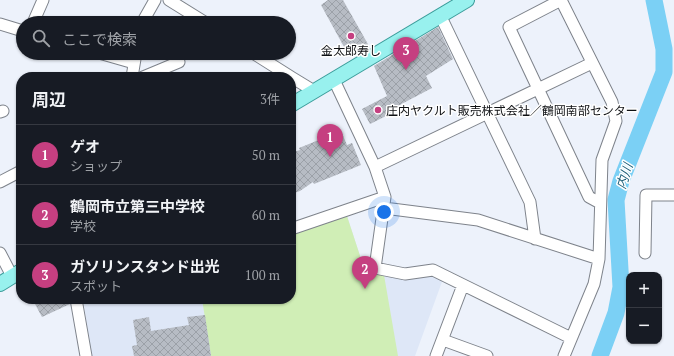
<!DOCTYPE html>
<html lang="ja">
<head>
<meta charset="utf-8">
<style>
	:root { --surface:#171b24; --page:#20242c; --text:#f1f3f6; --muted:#9ea1a6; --line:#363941; --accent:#c53f80 }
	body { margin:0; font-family:"PT Serif","Noto Sans JP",serif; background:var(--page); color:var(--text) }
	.controls { position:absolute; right:12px; bottom:12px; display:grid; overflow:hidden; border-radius:8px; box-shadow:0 1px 3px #0004 }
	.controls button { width:36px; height:36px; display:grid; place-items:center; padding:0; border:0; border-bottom:1px solid var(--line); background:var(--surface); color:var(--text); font:20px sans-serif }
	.you { position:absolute; left:384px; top:212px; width:14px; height:14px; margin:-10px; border:3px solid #fff; border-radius:50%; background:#1a73e8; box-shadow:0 0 0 6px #1a73e833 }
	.badge { display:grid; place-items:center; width:26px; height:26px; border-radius:50%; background:var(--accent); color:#fff; font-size:13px; font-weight:700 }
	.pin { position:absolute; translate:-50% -33px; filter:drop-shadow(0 1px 2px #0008) }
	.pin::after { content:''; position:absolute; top:21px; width:14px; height:12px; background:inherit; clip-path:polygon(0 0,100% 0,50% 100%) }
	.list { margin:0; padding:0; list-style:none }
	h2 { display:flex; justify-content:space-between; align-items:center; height:52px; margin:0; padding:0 16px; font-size:17px }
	h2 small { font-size:13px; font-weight:400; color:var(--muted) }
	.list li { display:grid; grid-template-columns:26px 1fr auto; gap:12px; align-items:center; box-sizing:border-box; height:60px; padding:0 16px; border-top:1px solid var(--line) }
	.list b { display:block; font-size:15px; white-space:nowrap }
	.list p { margin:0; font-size:13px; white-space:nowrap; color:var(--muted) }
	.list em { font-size:13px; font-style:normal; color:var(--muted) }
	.icon { flex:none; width:22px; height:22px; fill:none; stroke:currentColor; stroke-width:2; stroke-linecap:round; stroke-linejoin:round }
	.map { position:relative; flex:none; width:674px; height:356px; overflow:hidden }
	.search { position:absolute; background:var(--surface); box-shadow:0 1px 3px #0004; left:16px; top:16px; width:280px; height:44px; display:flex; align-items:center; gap:10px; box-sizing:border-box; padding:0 14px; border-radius:22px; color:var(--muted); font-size:15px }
	.panel { position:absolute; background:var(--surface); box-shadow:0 1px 3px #0004; left:16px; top:72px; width:280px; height:232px; border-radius:16px }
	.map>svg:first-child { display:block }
	.built { fill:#dee7f7 }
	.grass { fill:#d0eeb6 }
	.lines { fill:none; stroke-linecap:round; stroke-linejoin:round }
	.river { stroke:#7bd0f5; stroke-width:17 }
	.building { fill:url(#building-cross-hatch) }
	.minor-casing { stroke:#7e838b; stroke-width:13 }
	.major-casing { stroke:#3b9c9a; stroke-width:16 }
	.minor { stroke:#fff; stroke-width:11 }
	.major { stroke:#98f1ee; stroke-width:14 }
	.poi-dot { fill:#c53f80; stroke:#fff; stroke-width:1.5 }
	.labels { text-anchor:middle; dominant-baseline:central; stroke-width:3; stroke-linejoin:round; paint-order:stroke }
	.poi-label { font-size:12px; fill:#0e1013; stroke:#fff }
	.water-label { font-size:13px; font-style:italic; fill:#1c5e78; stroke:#fff }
</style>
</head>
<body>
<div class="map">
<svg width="674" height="356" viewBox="0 0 674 356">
	<defs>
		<pattern id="building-cross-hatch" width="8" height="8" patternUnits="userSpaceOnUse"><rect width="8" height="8" fill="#b7bcc4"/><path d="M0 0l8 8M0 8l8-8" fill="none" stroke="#9ca1a8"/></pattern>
	</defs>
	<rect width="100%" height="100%" fill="#edf2fb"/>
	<path class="built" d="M347 216 366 274H432L443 279 415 356H91L84 304 98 299H291Z"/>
	<path class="grass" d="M347 216 366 274 384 275 398 356H211L202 299H291V234Z"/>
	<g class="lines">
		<path class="river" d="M600 356 616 313 621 287 616 200 621 181 664 72V49L654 0"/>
	</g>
	<path class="building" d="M328 0H343L369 46 349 56 321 5Z
		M438 27 453 59 426 76 432 88 392 109 394 112 370 124 362 109 387 96 374 66Z
		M341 131 347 145 352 143 361 165 314 184 313 182 300 191 291 194V153L300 150 299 148Z
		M46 299H69L70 304 42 317 35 304Z
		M205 315 211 356H134L132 346 137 345 133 320 149 317 151 331 189 325 187 317Z"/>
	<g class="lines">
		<defs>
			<path id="minor" d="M169 0 206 23
				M561 0 612 102 616 121 602 160 599 259 594 284 564 356
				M561 0 509 27 589 197 600 203
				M440 15 530 202 535 239
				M33 23 43 0
				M142 23 155 0
				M0 24 23 31
				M99 53 134 63
				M253 53 291 77
				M132 77 136 53
				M143 77 179 62
				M291 77 314 91
				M334 80 375 167 385 197 375 268 405 274 433 270 571 338
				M0 112 3 111
				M375 167 592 63
				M0 182 21 171
				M384 208 478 220 599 259
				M291 229 385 197
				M0 253 12 276
				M645 253 646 195H674
				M76 299 86 356
				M443 340 487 356
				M436 356 463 285"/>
			<path id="major" d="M291 105 467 0
				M0 284 21 271"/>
		</defs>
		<use href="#minor" class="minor-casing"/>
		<use href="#major" class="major-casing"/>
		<use href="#minor" class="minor"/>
		<use href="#major" class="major"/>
	</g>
	<g class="poi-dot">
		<circle cx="351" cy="36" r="4"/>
		<circle cx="378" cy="110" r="4"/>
	</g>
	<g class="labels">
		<g class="poi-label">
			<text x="351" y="50">金太郎寿し</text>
			<text x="386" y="110" text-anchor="start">庄内ヤクルト販売株式会社／鶴岡南部センター</text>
		</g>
		<g class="water-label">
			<text transform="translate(624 176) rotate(-72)">内川</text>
		</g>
	</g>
</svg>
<div class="controls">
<button>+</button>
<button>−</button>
</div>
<div class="you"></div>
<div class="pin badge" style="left:330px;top:157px">1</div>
<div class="pin badge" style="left:365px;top:289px">2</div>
<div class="pin badge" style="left:406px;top:70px">3</div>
<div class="search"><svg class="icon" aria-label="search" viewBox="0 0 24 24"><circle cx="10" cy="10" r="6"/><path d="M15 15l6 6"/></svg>ここで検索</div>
<section class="panel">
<h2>周辺<small>3件</small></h2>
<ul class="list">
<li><span class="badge">1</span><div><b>ゲオ</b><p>ショップ</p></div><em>50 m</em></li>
<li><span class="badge">2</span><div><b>鶴岡市立第三中学校</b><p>学校</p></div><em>60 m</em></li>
<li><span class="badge">3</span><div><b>ガソリンスタンド出光</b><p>スポット</p></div><em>100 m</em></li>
</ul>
</section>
</div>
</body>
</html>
